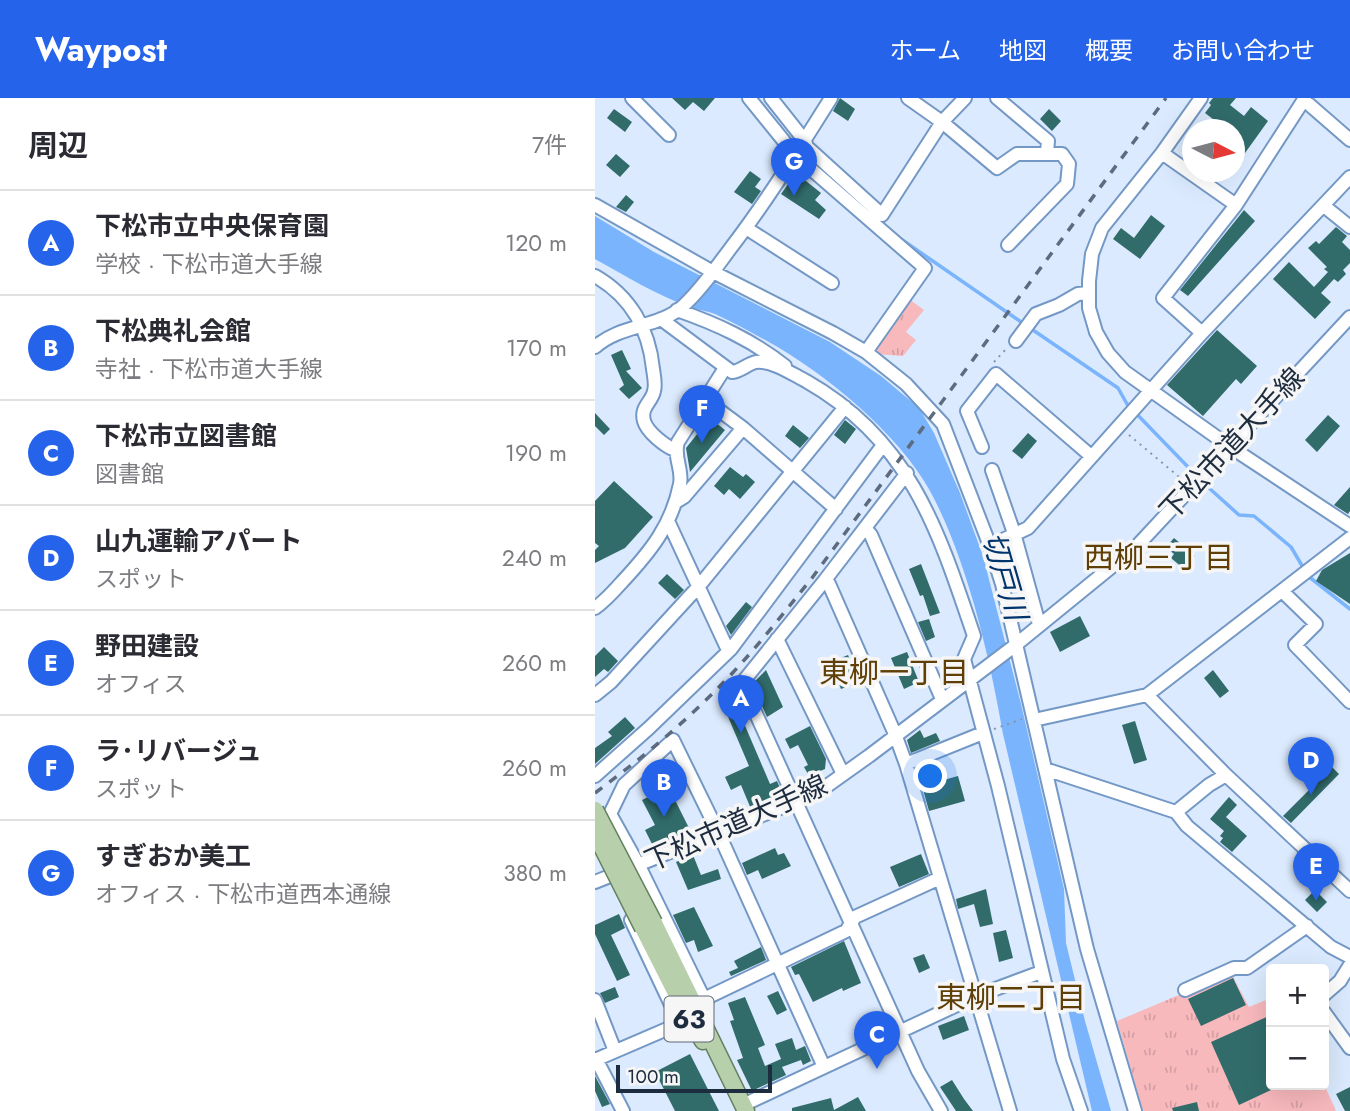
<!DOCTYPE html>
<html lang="ja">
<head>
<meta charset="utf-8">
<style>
	:root { --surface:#fff; --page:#f7f7f7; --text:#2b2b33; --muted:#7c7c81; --line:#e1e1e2; --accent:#2563eb }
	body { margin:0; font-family:Jost,"Noto Sans JP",sans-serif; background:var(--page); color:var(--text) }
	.controls { position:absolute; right:21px; bottom:21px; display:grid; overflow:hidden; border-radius:7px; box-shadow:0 7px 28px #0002 }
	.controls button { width:63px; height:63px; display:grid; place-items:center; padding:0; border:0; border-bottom:2px solid var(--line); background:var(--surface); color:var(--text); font:35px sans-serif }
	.compass { position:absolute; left:587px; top:21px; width:63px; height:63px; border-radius:50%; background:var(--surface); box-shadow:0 7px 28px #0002; rotate:96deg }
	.scale { position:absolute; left:21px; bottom:18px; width:156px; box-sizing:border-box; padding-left:7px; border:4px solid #1e2c3f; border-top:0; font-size:19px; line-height:24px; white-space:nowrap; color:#1e2c3f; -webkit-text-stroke:5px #f6f6f6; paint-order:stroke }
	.you { position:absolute; left:336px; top:679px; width:24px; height:24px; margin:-18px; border:5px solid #fff; border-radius:50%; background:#1a73e8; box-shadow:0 0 0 10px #1a73e833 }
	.badge { display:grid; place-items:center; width:46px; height:46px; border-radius:50%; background:var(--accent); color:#fff; font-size:23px; font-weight:700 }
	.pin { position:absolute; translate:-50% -58px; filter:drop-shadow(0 2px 4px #0008) }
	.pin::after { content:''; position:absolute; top:37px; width:24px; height:21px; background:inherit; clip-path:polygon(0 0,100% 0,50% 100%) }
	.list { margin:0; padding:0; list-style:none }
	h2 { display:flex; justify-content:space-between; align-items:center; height:91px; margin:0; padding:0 28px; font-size:30px }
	h2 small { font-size:23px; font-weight:400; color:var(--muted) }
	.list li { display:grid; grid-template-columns:46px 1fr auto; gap:21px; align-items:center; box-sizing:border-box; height:105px; padding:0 28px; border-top:2px solid var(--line) }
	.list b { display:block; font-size:26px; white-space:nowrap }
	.list p { margin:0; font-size:23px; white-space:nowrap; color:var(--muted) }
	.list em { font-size:23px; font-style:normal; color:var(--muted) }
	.map { position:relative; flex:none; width:755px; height:1013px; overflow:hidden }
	header { display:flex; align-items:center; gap:42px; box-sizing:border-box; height:98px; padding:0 35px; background:var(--accent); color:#fff }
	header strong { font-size:33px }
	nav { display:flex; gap:38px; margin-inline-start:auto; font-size:24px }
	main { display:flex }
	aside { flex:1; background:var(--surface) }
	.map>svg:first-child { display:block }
	.park { fill:url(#park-tufts) }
	.water { fill:#7ab4fc }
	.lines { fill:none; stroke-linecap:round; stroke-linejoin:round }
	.stream { stroke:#7ab4fc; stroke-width:3.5 }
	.building { fill:#316c6b }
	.minor-casing { stroke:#7498c5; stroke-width:16 }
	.major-casing { stroke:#648161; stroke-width:19 }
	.path { stroke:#8694a8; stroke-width:2; stroke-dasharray:2 5; stroke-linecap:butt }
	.minor { stroke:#fff; stroke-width:12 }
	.major { stroke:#b8cfac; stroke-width:16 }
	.rail { stroke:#5c6b7e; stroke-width:3.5; stroke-dasharray:9 9; stroke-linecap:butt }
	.major-bridge-casing { stroke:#648161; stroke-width:19; stroke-linecap:butt }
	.major-bridge { stroke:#b8cfac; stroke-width:16 }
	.labels { text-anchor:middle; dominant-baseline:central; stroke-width:7; stroke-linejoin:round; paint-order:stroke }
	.shield { fill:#f6f6f6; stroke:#5f6976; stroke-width:2 }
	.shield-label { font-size:26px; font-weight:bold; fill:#1e2c3f }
	.street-label { font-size:28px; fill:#1e2c3f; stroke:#f6f6f6 }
	.neighbourhood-label { font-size:30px; fill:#5f3f06; stroke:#f6f6f6 }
	.water-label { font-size:30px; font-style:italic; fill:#00346c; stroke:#f6f6f6 }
</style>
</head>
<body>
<header>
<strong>Waypost</strong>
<nav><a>ホーム</a><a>地図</a><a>概要</a><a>お問い合わせ</a></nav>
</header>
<main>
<aside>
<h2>周辺<small>7件</small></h2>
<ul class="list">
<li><span class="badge">A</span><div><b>下松市立中央保育園</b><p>学校 · 下松市道大手線</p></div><em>120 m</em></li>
<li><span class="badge">B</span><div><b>下松典礼会館</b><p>寺社 · 下松市道大手線</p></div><em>170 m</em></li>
<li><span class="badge">C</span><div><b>下松市立図書館</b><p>図書館</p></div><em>190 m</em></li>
<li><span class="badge">D</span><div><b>山九運輸アパート</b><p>スポット</p></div><em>240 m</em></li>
<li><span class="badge">E</span><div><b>野田建設</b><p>オフィス</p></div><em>260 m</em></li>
<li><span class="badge">F</span><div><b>ラ･リバージュ</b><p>スポット</p></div><em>260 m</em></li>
<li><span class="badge">G</span><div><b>すぎおか美工</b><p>オフィス · 下松市道西本通線</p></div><em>380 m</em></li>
</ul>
</aside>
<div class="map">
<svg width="755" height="1013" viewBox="0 0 755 1013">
	<defs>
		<pattern id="park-tufts" width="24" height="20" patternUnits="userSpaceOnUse" patternTransform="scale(1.75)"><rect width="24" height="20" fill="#f8b9bd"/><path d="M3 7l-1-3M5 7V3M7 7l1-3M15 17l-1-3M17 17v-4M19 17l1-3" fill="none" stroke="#d49fa4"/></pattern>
	</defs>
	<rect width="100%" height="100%" fill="#dbeafe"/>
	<path class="park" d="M314 201 329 212 311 234 321 242 308 258 280 256V249Z
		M636 875 654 909 676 900V987L729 986 741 1013H548L522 923Z"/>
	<path class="water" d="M0 118 59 154 235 244 286 278 324 310 339 335 365 395 388 458 426 606 469 791 471 845 490 923 516 1013H497L408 636C395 560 372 461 335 393 303 335 230 275 172 243 155 234 138 224 120 216 112 213 103 212 95 209 61 197 31 178 0 161Z"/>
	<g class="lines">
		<path class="stream" d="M206 53 266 106
			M303 139 429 226
			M435 230 523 290 532 306 594 370
			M614 390 644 417 659 418 696 449 709 471
			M713 478 755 511"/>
	</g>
	<path class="building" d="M77 0H120L109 13 98 4 90 12Z
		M245 0 260 11 253 23 238 13Z
		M618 0H641L635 7 649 18 656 9 673 23 645 62 640 57V31L630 23 627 28 610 15 616 7 614 5Z
		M19 11 37 24 30 34 12 20Z
		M454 11 466 23 457 33 445 21Z
		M21 56 35 68 25 79 11 67Z
		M155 73 166 81 160 89 166 93 157 106 139 94Z
		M201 75 226 95 220 102 231 112 224 121 186 96Z
		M31 97 39 104 31 114 21 109Z
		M649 112 660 123 593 198 585 192Z
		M556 117 570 128 545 161 518 141 526 130 539 140Z
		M741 129 752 138 747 144 755 152V165L748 172 751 176 743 184 739 181 726 195 736 204 720 221 678 181 694 164 719 189 733 174 729 171 732 169 713 150 721 143 724 146Z
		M622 232 662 268 646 286 641 281 608 318 572 287Z
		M27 252 36 271 31 273 47 290 34 301 24 291 29 287 16 257Z
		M0 315 15 331 9 337 0 328Z
		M733 317 745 328 722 354 710 342Z
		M115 320 130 332 95 374 91 350Z
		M250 322 261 331 250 346 239 337Z
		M198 327 214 340 205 350 190 338Z
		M433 335 442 343 427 361 417 353Z
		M135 369 148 379 151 376 160 384 145 401 134 391 129 397 119 388Z
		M19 383 58 419 30 450 0 465V452L4 448 0 445V403Z
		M755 389V413L753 416 739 407Z
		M579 440 600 458 589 471 576 460 579 456 571 449Z
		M755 455V506L721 483 727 472Z
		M326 466 345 515 335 518 328 497 325 498 314 471Z
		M72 476 89 492 80 501 63 485Z
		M151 504 157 509 136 537 131 528Z
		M485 518 495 538 465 554 455 534Z
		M334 521 340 539 331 543 323 524Z
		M9 549 23 563 13 574 9 571 0 579V558Z
		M312 554 324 584 309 591 296 560Z
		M253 557 264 584 246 591 242 581 248 579 241 562Z
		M171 572 188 609 172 619 157 586Z
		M618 572 634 593 625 600 609 580Z
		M139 602 175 686 182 683 188 697 156 711 146 687 136 692 130 679 154 668 128 607Z
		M30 619 40 630 0 666V650L17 638 13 634Z
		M540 623 552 662 539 666 527 627Z
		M215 628 231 661 230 671 214 678 209 669 213 667 203 647 195 651 190 641Z
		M325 632 329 640 341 635 345 643 316 655 312 642Z
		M737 669 744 676 696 725 688 718Z
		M363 678 370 703 334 713 327 688Z
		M76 694 95 732 59 750 50 732 60 727 47 702 55 698 58 703Z
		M634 699 642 707 631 719 652 738 637 754 625 744 628 740 625 738 629 733 615 721Z
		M180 750 183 757 189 755 196 768 167 781 163 772 152 777 147 765Z
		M326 756 334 776 304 789 295 769Z
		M98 757 106 777 123 771 126 781 93 792 81 764Z
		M391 791 398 826 385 829 379 806 363 811 361 801Z
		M720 792 732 804 722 814 710 802Z
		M99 809 118 848 103 854 99 842 91 845 78 817Z
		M24 816 30 830 16 837 35 877 22 883 0 836V827Z
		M411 832 418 860 404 864 398 835Z
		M249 843 266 885 248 893 247 890 218 904 204 876 200 877 196 869Z
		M166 849 171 862 136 878 134 874 143 870 139 863Z
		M329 856 335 870 324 875 318 860Z
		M638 880 651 907 606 928 593 901Z
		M20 889 24 899 10 905 5 895Z
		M183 893 192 912 182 917 172 898Z
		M150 899 170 947 163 950 170 968 186 961 180 946 197 940 201 952 210 948 216 963 208 967 206 962 187 969 191 977 157 993 142 962 148 960 135 923 139 922 133 905Z
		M676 917V992L644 1007 616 944Z
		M369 918 374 932 348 942 343 928Z
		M95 956 124 1013H80L60 974Z
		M0 978 15 1006 7 1009 0 993Z
		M357 982 369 1001 378 1013H361L345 989Z
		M755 989V1013H750L741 996Z
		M263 999 271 1013H197V1010L236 1000 239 1012Z
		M602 1004 604 1013H578L577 1010Z"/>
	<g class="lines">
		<defs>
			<path id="minor" d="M37 0 74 37
				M154 0 201 58 330 170 271 254
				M176 0 210 43 212 49 287 117 347 24 370 0
				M313 0 347 24 402 70 422 56H467L474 66 472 86 413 147
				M402 0 453 43 452 54
				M606 0 567 55 507 130 497 156 494 183V210L501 234 513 255 530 274 634 348 755 428
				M709 2 755 42
				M567 55 641 107
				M0 107 118 174 238 235 271 254 311 286 348 326 395 448 407 486 492 851 540 1013
				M729 108 755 129
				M151 130 237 185
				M0 178C35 198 54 231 58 271 59 278 61 287 59 293 57 304 45 309 49 323 52 334 70 348 80 352
				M82 212C122 226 157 242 190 268
				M66 221 137 274C146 273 152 266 161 264 177 262 197 276 211 283 315 342 343 431 379 538L369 561 403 688 468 961 486 1013
				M607 235 568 200 641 107 710 0
				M421 243 441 216 464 207 483 196 494 195
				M0 249C26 226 63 230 87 209 105 193 120 171 135 151 172 103 204 51 236 0
				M109 301 148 330 241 411
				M387 349 372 313 401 276 496 358
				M397 372 419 435 444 526
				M312 375 230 482 147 585 323 973 346 1013
				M81 404 89 399 148 330
				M73 423 131 548 136 551
				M270 430 276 437 347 601
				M395 448 433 430 607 235 755 79
				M230 482 234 486 300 636 311 666 415 1013
				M687 493 721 526 700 547 755 604
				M0 510C10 503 19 493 27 484 55 454 77 427 85 386 88 372 78 358 83 344L130 270
				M182 541 248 676
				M0 597 16 584 104 488 250 309
				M552 597 631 677 755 793
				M439 622 552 597 755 440
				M311 666 388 635
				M450 671 581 714 592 728 736 849 755 859
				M0 678 54 630 136 551 288 347
				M581 714 614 687 631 677
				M0 784 200 704 229 690 274 658 418 549 542 448 755 219
				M36 822 78 911 86 921
				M590 892 639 870H652L712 828
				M729 897 745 883 755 867
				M109 901 44 768 15 716 29 687 78 642 124 736 229 969
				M0 902 20 953
				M729 914 755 950
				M1 961 28 1013
				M0 962 79 928 109 901 251 833 260 819 345 780
				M148 1007 379 899 446 874"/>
			<path id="major" d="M59 825 151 1013
				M48 830 92 917 108 943"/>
		</defs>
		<use href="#minor" class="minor-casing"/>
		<use href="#major" class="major-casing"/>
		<path class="path" d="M399 264 412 250
			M534 337 589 383
			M399 631 427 621"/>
		<use href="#minor" class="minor"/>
		<use href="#major" class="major"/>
		<path class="rail" d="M0 695C43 663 86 628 123 590 157 556 187 517 217 480L571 0"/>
		<defs>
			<path id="major-bridge" d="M0 712 59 825
				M0 735 48 830"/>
		</defs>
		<use href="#major-bridge" class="major-bridge-casing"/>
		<use href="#major-bridge" class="major-bridge"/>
	</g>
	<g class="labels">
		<rect class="shield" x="69.5" y="898.5" width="49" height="45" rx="5"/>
		<g class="shield-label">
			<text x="94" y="921">63</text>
		</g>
		<g class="street-label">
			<text transform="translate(637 346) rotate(-47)">下松市道大手線</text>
			<text transform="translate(141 725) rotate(-24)">下松市道大手線</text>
		</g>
		<g class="neighbourhood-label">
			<text x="564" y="459">西柳三丁目</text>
			<text x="299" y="574">東柳一丁目</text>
			<text x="416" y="899">東柳二丁目</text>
		</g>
		<g class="water-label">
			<text transform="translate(410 478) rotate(74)">切戸川</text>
		</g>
	</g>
</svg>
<div class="controls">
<button>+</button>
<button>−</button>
</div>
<svg class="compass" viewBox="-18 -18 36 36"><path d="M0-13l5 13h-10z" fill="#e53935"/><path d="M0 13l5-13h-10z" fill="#7c7c81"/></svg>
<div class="scale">100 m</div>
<div class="you"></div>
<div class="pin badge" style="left:146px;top:635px">A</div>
<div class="pin badge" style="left:69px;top:719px">B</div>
<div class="pin badge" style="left:282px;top:971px">C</div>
<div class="pin badge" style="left:716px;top:697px">D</div>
<div class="pin badge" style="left:721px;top:803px">E</div>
<div class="pin badge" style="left:107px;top:345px">F</div>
<div class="pin badge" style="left:199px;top:98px">G</div>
</div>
</main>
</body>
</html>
